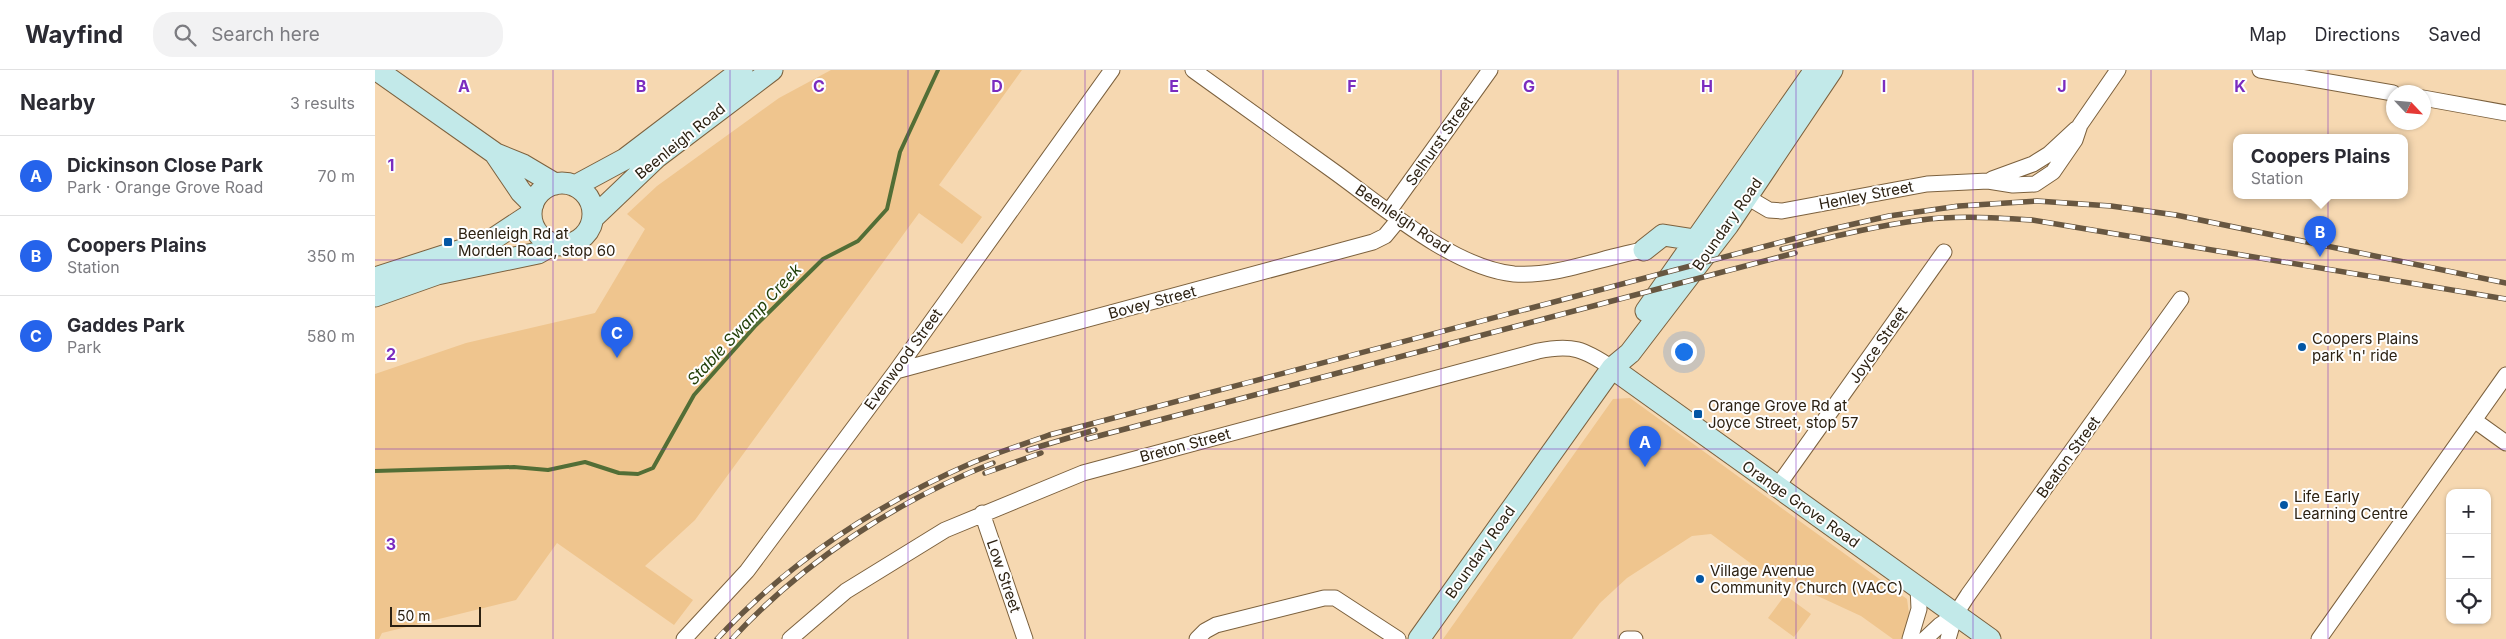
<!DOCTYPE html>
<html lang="en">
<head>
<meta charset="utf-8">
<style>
	:root { --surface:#fff; --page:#f2f2f3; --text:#2b2b33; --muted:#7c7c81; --line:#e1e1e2; --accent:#2563eb }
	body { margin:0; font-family:Inter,sans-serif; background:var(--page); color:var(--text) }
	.controls { position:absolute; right:15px; bottom:15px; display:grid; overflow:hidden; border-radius:10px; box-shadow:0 1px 4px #0004 }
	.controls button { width:45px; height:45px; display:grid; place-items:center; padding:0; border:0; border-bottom:1px solid var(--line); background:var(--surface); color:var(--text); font:25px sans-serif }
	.compass { position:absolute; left:2011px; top:15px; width:45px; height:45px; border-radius:50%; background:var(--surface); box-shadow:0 1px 4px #0004; rotate:116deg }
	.scale { position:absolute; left:15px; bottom:12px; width:91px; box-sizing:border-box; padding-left:5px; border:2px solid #2c2112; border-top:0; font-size:14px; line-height:18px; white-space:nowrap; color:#2c2112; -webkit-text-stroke:4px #fefefe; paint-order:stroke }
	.you { position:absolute; left:1308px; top:281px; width:18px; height:18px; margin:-12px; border:4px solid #fff; border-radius:50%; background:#1a73e8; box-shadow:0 0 0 8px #1a73e833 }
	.badge { display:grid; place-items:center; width:32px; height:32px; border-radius:50%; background:var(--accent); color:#fff; font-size:16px; font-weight:700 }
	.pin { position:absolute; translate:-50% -41px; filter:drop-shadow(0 1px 2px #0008) }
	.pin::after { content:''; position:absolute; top:26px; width:18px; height:15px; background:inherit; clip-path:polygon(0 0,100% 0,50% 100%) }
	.popup { position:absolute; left:1858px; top:64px; width:175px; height:65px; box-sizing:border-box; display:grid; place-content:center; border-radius:10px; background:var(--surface); filter:drop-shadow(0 1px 4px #0005); font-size:16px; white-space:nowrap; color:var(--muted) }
	.popup b { font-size:19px; color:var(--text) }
	.popup::after { content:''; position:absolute; left:50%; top:100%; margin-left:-10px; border:10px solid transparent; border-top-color:var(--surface) }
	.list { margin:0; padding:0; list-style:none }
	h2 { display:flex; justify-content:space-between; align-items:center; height:65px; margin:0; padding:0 20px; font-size:21px }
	h2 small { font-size:16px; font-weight:400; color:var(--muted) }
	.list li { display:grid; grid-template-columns:32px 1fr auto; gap:15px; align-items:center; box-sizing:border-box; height:80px; padding:0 20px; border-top:1px solid var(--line) }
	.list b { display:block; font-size:19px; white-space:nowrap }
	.list p { margin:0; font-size:16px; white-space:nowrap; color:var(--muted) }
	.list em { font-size:16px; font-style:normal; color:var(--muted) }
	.icon { flex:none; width:28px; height:28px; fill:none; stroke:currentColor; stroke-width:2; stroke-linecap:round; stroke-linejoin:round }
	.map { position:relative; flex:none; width:2131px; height:569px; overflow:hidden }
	header { display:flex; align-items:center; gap:30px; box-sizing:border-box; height:70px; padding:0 25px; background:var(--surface); border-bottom:1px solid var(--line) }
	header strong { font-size:24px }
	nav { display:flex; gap:28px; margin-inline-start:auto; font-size:18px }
	.search { width:350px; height:45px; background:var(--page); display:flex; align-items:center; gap:12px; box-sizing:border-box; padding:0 18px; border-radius:20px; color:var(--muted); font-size:19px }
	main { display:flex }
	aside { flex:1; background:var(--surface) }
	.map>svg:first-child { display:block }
	.green { fill:#efc58e }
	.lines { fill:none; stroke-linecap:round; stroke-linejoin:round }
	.stream { stroke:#526e36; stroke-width:4 }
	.minor-casing { stroke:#7c613e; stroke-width:17 }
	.secondary-casing { stroke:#7c613e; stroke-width:23 }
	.minor { stroke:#fff; stroke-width:15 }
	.secondary { stroke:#c2e9e9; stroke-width:21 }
	.rail-casing { stroke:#685741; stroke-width:5.5 }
	.rail { stroke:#fefefe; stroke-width:4; stroke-dasharray:11; stroke-linecap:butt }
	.grid { fill:none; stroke:#7b2cbf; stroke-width:1; stroke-opacity:0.55 }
	.poi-dot { fill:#0356a4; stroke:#fefefe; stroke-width:2 }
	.labels { text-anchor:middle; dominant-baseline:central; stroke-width:4; stroke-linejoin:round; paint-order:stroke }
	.street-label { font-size:15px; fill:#2c2112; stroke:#fefefe }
	.poi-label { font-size:15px; fill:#2c2112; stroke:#fefefe; text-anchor:start }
	.water-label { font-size:16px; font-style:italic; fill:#224009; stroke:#fefefe }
	.grid-label { font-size:16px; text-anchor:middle; font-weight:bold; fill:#7b2cbf; stroke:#fefefe; stroke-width:4; stroke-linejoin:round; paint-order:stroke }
</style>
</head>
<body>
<header>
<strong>Wayfind</strong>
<div class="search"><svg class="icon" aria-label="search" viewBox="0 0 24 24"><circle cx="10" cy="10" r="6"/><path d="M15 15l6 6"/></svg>Search here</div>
<nav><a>Map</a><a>Directions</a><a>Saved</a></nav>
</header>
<main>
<aside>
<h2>Nearby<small>3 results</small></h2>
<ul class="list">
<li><span class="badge">A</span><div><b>Dickinson Close Park</b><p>Park · Orange Grove Road</p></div><em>70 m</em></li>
<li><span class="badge">B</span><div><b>Coopers Plains</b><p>Station</p></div><em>350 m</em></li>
<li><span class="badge">C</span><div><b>Gaddes Park</b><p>Park</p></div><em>580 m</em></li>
</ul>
</aside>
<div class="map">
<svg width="2131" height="569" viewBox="0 0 2131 569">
	<rect width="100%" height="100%" fill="#f6d8b1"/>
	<path class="green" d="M456 0H647L564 115 607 147 587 174 544 143 320 450 270 496 318 530 299 555 182 473 141 530 7 563 4 569H0V304L91 273 220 243 270 159 252 144 282 116 404 28Z
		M1255 328 1532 529 1535 551 1526 569H1518L1486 546 1382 498 1336 464 1317 466 1252 508 1225 533 1197 569H1068L1238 329Z
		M1410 525 1436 544 1419 567 1393 548Z"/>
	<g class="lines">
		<path class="stream" d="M0 401 139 397 173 400 210 392 244 403 263 404 278 398 319 325 381 255 448 189 483 171 512 139 525 82 563 0"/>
		<defs>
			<path id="minor" d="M818 0C864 33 910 66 957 100 1006 135 1078 198 1139 204 1183 207 1227 187 1269 180
				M1885 0 2018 23
				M2048 28 2131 43
				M1617 109 1658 94 1674 84 1701 59
				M1372 127 1394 140 1407 141 1552 114 1613 111 1638 115 1660 114 1678 102 1700 70 1705 55 1743 0
				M1014 141 1115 0
				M521 301 998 172 1010 166 1024 149
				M2099 350 2131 373
				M1402 417 1569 182
				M607 443 650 569
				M309 569 372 501 521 301 737 0
				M415 569 471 521 570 460 708 403 1163 281C1197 274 1209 279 1237 298
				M822 569 830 561 841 555 949 528H960L1023 569
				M1252 569H1260
				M1535 569 1544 539 1543 517
				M1550 569 1565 555 1580 545
				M1573 569 1580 545 1593 525 1806 229
				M1944 569 2131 305"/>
			<path id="secondary" d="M2 0 121 84 148 95 180 114
				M121 85 146 122 158 134
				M156 144a31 31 0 1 1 62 0a31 31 0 1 1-62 0Z
				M200 116 250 89 367 0
				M218 148 282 87 397 0
				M1269 180 1288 165 1320 170
				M0 208 115 171 156 144
				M0 226 62 204 163 183 179 174
				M1271 241 1440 0
				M1237 298 1615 569
				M1044 569 1237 298 1255 283 1353 155 1457 0"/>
		</defs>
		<use href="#minor" class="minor-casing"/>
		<use href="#secondary" class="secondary-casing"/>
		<use href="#minor" class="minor"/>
		<use href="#secondary" class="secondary"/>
		<defs>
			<path id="rail" d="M1407 179C1453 168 1499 156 1546 150 1583 145 1620 148 1657 150L2131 229
				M712 369 1420 183
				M653 380 720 360
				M610 403 666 383
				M342 569C413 492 504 433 599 392 624 382 649 374 674 365L1448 161 1514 146 1584 136 1662 131 1736 136 1801 145 2131 213
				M357 569C428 492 521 431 618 393"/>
		</defs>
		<use href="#rail" class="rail-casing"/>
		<use href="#rail" class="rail"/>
	</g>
	<path class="grid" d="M178 0V569M355 0V569M533 0V569M710 0V569M888 0V569M1066 0V569M1243 0V569M1421 0V569M1598 0V569M1776 0V569M1953 0V569M0 190H2131M0 379H2131"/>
	<g class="poi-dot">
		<rect x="68" y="167" width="10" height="10" rx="2.5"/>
		<circle cx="1927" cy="277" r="5"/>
		<rect x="1318" y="339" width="10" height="10" rx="2.5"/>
		<circle cx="1909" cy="435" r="5"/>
		<circle cx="1325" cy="509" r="5"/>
	</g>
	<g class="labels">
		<g class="street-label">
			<text transform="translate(305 71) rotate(-39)">Beenleigh Road</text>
			<text transform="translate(1064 71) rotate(-55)">Selhurst Street</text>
			<text transform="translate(1491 125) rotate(-11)">Henley Street</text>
			<text transform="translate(1028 149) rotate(34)">Beenleigh Road</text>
			<text transform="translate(1352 154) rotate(-55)">Boundary Road</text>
			<text transform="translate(777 232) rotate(-15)">Bovey Street</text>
			<text transform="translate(1503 275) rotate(-55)">Joyce Street</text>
			<text transform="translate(528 289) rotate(-54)">Evenwood Street</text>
			<text transform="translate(810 375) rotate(-15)">Breton Street</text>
			<text transform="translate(1693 387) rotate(-54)">Beaton Street</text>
			<text transform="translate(1426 434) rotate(35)">Orange Grove Road</text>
			<text transform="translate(1105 482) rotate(-55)">Boundary Road</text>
			<text transform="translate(629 506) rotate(71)">Low Street</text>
		</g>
		<g class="poi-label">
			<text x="83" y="163">Beenleigh Rd at<tspan x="83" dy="17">Morden Road, stop 60</tspan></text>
			<text x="1937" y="268">Coopers Plains<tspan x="1937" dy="17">park 'n' ride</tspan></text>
			<text x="1333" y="335">Orange Grove Rd at<tspan x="1333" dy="17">Joyce Street, stop 57</tspan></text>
			<text x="1919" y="426">Life Early<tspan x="1919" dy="17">Learning Centre</tspan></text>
			<text x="1335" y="500">Village Avenue<tspan x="1335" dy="17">Community Church (VACC)</tspan></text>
		</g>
		<g class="water-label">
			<text transform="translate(369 254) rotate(-47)">Stable Swamp Creek</text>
		</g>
	</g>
	<g class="grid-label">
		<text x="89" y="22">A</text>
		<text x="266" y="22">B</text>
		<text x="444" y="22">C</text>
		<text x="622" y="22">D</text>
		<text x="799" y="22">E</text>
		<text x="977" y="22">F</text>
		<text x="1154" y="22">G</text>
		<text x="1332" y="22">H</text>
		<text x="1509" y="22">I</text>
		<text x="1687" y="22">J</text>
		<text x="1865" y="22">K</text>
		<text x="16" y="101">1</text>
		<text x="16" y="290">2</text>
		<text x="16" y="480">3</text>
	</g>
</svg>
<div class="controls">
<button>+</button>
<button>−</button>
<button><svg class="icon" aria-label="locate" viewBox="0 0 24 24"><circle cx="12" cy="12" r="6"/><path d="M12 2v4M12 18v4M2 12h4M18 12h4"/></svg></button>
</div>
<svg class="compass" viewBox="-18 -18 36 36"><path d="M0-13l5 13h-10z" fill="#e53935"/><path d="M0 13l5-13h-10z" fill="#7c7c81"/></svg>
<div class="scale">50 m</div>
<div class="you"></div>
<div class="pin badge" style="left:1270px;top:397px">A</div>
<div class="pin badge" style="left:1945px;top:187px">B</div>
<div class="popup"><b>Coopers Plains</b>Station</div>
<div class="pin badge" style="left:242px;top:288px">C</div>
</div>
</main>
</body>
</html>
